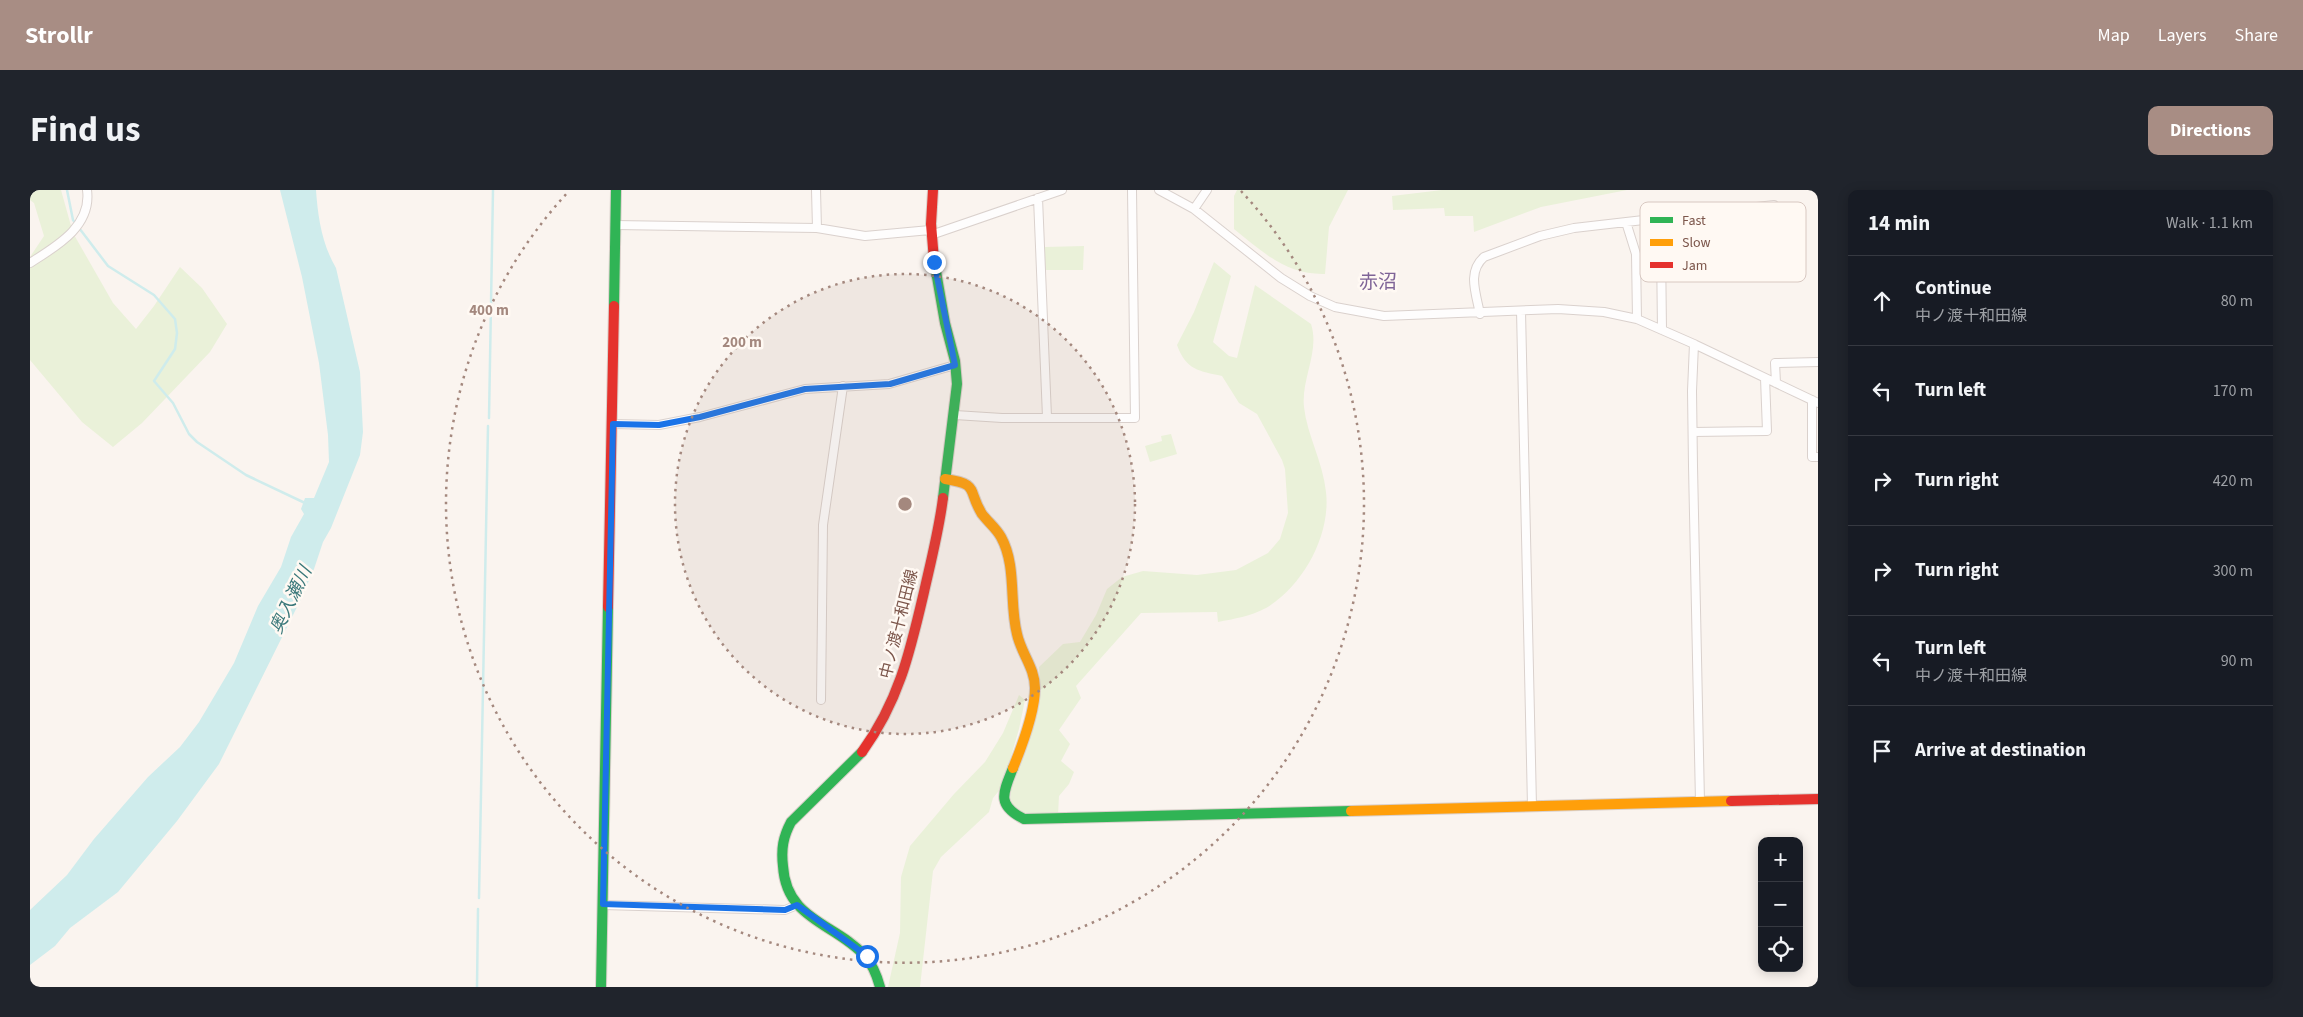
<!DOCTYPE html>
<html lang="en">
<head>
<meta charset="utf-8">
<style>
	:root { --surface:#171b24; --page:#20242c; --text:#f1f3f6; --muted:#9ea1a6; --line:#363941; --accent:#a88d84 }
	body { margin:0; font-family:"Source Sans 3","Noto Sans JP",sans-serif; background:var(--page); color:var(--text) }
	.controls { position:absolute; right:15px; bottom:15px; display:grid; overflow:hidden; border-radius:10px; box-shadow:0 2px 12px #0003 }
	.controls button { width:45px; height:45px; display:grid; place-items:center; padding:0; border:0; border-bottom:1px solid var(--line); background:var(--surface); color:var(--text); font:25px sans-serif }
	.stop { position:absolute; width:15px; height:15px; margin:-11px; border:4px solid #1a73e8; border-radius:50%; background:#fff }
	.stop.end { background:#1a73e8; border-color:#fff; box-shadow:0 1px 5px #0008 }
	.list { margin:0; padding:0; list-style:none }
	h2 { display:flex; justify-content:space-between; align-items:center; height:65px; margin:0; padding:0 20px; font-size:21px }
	h2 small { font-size:16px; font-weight:400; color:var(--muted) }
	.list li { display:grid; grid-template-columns:32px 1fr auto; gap:15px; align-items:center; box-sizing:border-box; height:90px; padding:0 20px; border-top:1px solid var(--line) }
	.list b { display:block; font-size:19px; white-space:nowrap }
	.list p { margin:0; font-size:16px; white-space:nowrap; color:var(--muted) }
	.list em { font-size:16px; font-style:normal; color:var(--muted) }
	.icon { flex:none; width:28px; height:28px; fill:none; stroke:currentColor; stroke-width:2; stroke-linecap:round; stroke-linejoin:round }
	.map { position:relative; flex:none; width:1788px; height:797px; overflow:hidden; border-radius:10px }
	header { display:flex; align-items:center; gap:30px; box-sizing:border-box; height:70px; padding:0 25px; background:var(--accent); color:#fff }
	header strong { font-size:24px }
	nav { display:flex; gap:28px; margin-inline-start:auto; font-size:18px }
	.intro { display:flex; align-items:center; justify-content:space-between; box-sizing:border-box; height:120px; padding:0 30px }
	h1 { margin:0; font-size:35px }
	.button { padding:12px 22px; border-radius:10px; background:var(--accent); color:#fff; font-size:18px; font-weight:700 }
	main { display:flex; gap:30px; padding:0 30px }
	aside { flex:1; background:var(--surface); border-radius:10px; box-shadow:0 2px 12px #0003 }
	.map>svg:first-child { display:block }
	.green { fill:#eaf1d9 }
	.water { fill:#cfecec }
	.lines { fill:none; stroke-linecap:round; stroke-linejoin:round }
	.stream { stroke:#cfecec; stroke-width:2.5 }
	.street-casing { stroke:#dad1cd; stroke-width:10 }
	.fast-casing { stroke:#dad0cb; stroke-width:12 }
	.slow-casing { stroke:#dad0cb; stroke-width:12 }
	.jam-casing { stroke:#dad0cb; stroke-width:12 }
	.street { stroke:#fefdfd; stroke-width:8 }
	.fast { stroke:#30b455; stroke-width:10 }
	.slow { stroke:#ff9f0a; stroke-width:10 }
	.jam { stroke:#e5322d; stroke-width:10 }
	.route { stroke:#1a73e8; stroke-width:6 }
	.ring { fill:none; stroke:#a4887e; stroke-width:2.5; stroke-dasharray:2.5 5 }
	.labels { text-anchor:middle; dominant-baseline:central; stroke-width:5; stroke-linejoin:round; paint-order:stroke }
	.street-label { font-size:16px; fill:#7c564b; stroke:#fff9f3 }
	.water-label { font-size:18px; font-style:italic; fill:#3a787a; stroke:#fff9f3 }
	.quarter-label { font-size:19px; fill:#7f6497; stroke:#fff9f3 }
	.key { fill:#fff9f3; stroke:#d8c8c1; stroke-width:1 }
	.key-label { font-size:14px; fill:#7c564b }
	.centre { fill:#a4887e; stroke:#fff9f3; stroke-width:2.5 }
	.ring-label { font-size:15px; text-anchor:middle; font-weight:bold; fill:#a4887e; stroke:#fff9f3; stroke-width:5; stroke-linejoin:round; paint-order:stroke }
</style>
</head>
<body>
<header>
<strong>Strollr</strong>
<nav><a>Map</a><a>Layers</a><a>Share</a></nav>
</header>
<div class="intro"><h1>Find us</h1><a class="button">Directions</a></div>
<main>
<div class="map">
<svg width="1788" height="797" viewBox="0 0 1788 797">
	<rect width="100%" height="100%" fill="#faf4ef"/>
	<path class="green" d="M0 0H31L43 43 83 113 106 139 124 116 150 77 172 98 197 134 180 162 112 233 83 257 52 232 0 170V67L14 46 4 13 0 10Z
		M1207 0H1318L1299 37 1295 84C1256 85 1233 62 1204 39V6Z
		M1412 0H1597L1511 17 1444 42 1443 26H1415L1414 18 1363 20 1362 6Z
		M1054 56 1053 80H1014L1015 57Z
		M1184 72 1201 86 1183 152 1199 166 1207 168 1225 95 1281 134C1290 161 1271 189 1274 217 1277 245 1293 272 1296 302 1301 345 1273 396 1236 418 1221 426 1204 429 1188 432L1187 422 1111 423 1046 496 1051 508 1029 540 1040 554 1031 571 1044 582 1039 594 1029 606 1028 625 997 624 985 621 980 611 981 600 1010 496 1009 477 1033 454 1050 452 1066 425 1077 399 1092 387 1113 381 1167 385 1206 380 1238 363 1250 349 1258 323 1255 279 1252 270 1227 224 1209 213 1192 186C1169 181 1156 180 1147 155L1164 122Z
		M1141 244 1147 264 1120 272 1115 256 1132 251 1131 246Z
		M989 505 995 510 989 539 972 597 963 608 959 622 911 667 903 681 890 797H858L870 743 871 687 880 656 924 604 955 572 973 543Z"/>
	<path class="water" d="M250 0H286C288 28 292 54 306 78L330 182 333 242 330 265 301 338 293 352 284 379 270 411 189 574 147 631 88 702 40 738 25 756 0 775V720L37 685 64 649 118 587 150 557 169 532 204 473 228 416 251 377 261 347 274 324 271 319 275 308H284L299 272 298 245 289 173 272 87Z"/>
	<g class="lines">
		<path class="stream" d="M37 0 43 30 78 76 124 105 145 129 147 143 145 159 124 191 143 213 159 244 167 252 216 285 275 313
			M459 228 463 0
			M449 708 458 236
			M447 797 448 719"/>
		<defs>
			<path id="street" d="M786 0 787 38
				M1129 0 1164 19 1251 88 1280 106 1305 117 1354 126 1528 119 1574 122 1607 129 1664 154 1788 213
				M1008 8 1017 227
				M1164 19 1177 0
				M1596 32 1606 64 1607 129
				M585 35 787 38 835 46 900 40
				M901 45 1032 0
				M1631 57 1632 140
				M0 73C27 56 62 36 57 0
				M1491 121 1502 616
				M1450 124C1446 103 1437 82 1454 67L1510 46 1544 38 1744 15 1753 41
				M1664 154 1662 201 1663 276 1670 612
				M1746 193 1745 173 1788 172
				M1782 210V267H1788
				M925 225 972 228H1105L1102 0
				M583 234 629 235 670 227 775 199 859 194 925 175
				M1663 242 1737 241 1735 188
				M791 510 793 335 813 196
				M573 715 755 720 767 715"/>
			<path id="fast" d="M904 70 915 133 925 171 927 194 913 308
				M584 116 586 0
				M832 562 761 632C753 647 751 659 753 676 756 730 805 733 835 766 843 775 847 786 850 797
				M983 578C973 603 966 615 994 629L1321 621
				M571 797 578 417"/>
			<path id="slow" d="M915 289C950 294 937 300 952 324 958 332 966 338 971 347 987 376 979 413 987 444 991 463 1005 478 1005 498 1005 521 992 556 983 578
				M1321 621 1701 611"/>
			<path id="jam" d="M903 0 901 34 904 70
				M578 417 584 116
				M832 562C869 511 880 462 894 402 901 371 909 340 913 308
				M1701 611 1788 609"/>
		</defs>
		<use href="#street" class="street-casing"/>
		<use href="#fast" class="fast-casing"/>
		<use href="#slow" class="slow-casing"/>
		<use href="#jam" class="jam-casing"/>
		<use href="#street" class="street"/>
		<use href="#fast" class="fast"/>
		<use href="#slow" class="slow"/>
		<use href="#jam" class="jam"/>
	</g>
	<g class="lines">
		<path class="route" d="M837 766 767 715 755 720 573 714 583 234 629 235 670 227 775 199 860 194 925 175 904 72"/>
	</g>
	<circle cx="875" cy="314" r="230" fill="#a4887e" fill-opacity=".12"/>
	<g class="ring">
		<circle cx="875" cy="314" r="230"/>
		<path d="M1211 1A459 459 0 1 1 539 1"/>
	</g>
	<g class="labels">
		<g class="street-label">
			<text transform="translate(869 434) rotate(-76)">中ノ渡十和田線</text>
		</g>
		<g class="water-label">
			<text transform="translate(261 410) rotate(-64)">奥入瀬川</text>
		</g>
		<g class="quarter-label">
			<text x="1348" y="92">赤沼</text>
		</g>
	</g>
	<rect x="1610" y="12" width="166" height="80" rx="8" class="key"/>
	<rect x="1620" y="27" width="23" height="6" fill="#30b455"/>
	<rect x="1620" y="49" width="23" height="7" fill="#ff9f0a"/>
	<rect x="1620" y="72" width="23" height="6" fill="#e5322d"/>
	<g class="key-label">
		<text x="1652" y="35">Fast</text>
		<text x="1652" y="57">Slow</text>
		<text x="1652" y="80">Jam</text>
	</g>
	<circle cx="875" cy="314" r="8" class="centre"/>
	<g class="ring-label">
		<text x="459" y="125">400 m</text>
		<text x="712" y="157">200 m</text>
	</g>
</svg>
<div class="controls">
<button>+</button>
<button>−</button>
<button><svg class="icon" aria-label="locate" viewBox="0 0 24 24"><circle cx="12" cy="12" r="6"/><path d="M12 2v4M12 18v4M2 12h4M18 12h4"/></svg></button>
</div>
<div class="stop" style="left:837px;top:766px"></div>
<div class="stop end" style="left:904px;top:72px"></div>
</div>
<aside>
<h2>14 min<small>Walk · 1.1 km</small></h2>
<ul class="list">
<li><svg class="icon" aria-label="ahead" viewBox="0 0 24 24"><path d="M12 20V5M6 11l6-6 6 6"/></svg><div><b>Continue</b><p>中ノ渡十和田線</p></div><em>80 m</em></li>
<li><svg class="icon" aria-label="left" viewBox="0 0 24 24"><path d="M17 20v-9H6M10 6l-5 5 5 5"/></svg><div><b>Turn left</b></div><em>170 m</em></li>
<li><svg class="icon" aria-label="right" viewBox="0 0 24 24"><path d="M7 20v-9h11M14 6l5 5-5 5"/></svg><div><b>Turn right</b></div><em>420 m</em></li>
<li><svg class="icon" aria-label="right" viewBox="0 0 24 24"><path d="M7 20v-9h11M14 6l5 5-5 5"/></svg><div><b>Turn right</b></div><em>300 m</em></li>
<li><svg class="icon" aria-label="left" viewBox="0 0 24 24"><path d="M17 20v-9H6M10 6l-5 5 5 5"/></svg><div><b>Turn left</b><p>中ノ渡十和田線</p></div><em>90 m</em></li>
<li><svg class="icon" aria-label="arrive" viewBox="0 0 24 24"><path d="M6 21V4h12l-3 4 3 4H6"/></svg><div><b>Arrive at destination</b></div></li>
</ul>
</aside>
</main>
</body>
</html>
